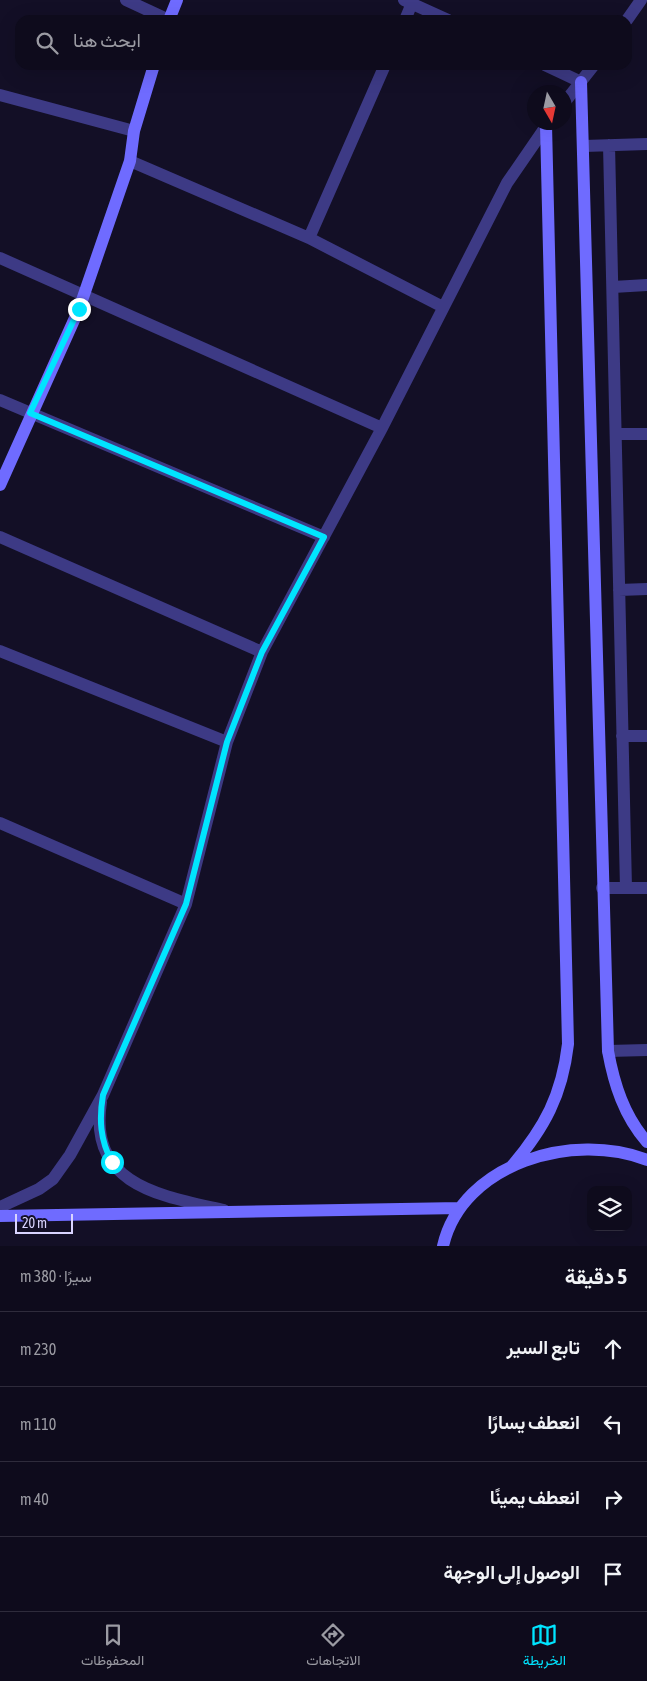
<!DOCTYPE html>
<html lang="ar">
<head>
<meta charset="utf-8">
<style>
	:root { --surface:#0e0b1c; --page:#1c1929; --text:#f1f3f6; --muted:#9b9ba3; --line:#2e2b3b; --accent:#00e5ff }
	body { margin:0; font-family:"Asap Condensed",Vazirmatn,sans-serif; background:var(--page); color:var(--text); direction:rtl }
	.controls { position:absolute; right:15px; bottom:15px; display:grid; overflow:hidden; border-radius:10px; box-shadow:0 5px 20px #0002 }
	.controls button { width:45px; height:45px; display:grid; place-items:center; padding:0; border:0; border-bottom:1px solid var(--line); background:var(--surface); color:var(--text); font:25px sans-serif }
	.compass { position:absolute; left:527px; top:85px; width:45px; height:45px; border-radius:50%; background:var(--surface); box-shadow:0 5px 20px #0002; rotate:171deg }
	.scale { position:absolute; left:15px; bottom:12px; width:58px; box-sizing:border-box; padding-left:5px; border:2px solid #d9d4ff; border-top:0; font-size:14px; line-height:18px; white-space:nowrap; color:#d9d4ff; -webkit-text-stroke:4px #130f26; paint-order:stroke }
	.stop { position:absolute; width:15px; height:15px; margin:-11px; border:4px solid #00e5ff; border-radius:50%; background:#fff }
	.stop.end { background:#00e5ff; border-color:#fff; box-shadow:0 1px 5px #0008 }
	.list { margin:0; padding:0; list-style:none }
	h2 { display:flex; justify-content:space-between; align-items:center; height:65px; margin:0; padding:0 20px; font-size:21px }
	h2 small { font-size:16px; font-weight:400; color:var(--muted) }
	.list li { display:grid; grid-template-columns:32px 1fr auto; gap:15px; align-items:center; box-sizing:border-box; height:75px; padding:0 20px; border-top:1px solid var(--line) }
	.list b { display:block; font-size:19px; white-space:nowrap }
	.list em { font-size:16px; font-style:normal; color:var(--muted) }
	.icon { flex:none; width:28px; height:28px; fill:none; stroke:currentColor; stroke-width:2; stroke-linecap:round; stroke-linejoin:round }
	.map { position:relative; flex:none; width:647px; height:1246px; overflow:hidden; direction:ltr }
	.search { position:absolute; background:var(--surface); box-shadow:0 5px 20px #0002; left:15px; right:15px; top:15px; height:55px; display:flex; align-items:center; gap:12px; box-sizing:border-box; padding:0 18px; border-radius:15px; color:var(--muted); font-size:19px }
	.sheet { height:365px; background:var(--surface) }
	nav { display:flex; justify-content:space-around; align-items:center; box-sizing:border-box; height:70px; border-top:1px solid var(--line); background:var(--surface); font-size:14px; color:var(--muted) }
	nav a { display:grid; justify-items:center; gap:2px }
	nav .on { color:var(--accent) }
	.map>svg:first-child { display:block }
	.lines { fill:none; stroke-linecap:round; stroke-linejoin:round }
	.street { stroke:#3d3a85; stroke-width:12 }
	.secondary { stroke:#6f6bff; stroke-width:12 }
	.route { stroke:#00e5ff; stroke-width:6 }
</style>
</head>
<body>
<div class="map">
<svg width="647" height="1246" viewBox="0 0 647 1246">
	<rect width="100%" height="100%" fill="#130f26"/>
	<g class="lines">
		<path class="street" d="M126 0 169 20
			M404 0 448 20
			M405 20 412 3
			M627 20 641 0
			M545 65 581 82
			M0 95 134 131
			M564 103 594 65
			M609 145 626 888
			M584 146 647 144
			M130 161 309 238 443 307
			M309 238 385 65
			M0 258 382 428
			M613 287 647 285
			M0 400 324 537
			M616 434H647
			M0 537 262 652
			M619 590 647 589
			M0 651 227 742
			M622 736H647
			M0 823 186 904
			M602 888H647
			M608 1051 647 1050
			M101 1102C88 1186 162 1196 224 1210
			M0 1207 39 1189 53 1179 70 1155 103 1095 186 904 227 742 262 652 382 428 507 183 549 122"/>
		<path class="secondary" d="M169 20 177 0
			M581 82 608 1051C614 1084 624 1116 647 1142
			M0 485 79 309 130 161 134 131 154 65
			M512 1166C545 1127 562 1095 568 1044L546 125
			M0 1216 460 1208
			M443 1246C462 1163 574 1131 647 1160"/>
	</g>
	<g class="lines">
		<path class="route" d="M79 309 30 413 324 537 262 652 227 742 186 904 103 1095C99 1119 100 1140 112 1162"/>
	</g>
</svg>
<div class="controls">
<button><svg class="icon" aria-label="layers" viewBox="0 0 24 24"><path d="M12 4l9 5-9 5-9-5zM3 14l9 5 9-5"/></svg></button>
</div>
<svg class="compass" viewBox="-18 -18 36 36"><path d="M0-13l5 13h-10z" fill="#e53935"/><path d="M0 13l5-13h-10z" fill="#9b9ba3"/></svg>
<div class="scale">20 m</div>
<div class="stop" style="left:112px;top:1162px"></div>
<div class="stop end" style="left:79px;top:309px"></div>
<div class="search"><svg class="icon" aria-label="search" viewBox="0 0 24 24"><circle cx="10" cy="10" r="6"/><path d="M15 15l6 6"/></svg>ابحث هنا</div>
</div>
<section class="sheet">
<h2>5 دقيقة<small>سيرًا · 380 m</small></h2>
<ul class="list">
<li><svg class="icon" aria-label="ahead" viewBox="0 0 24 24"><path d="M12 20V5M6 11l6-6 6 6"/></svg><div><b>تابع السير</b></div><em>230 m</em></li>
<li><svg class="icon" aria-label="left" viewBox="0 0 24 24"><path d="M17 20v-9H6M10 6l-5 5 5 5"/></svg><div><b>انعطف يسارًا</b></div><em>110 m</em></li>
<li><svg class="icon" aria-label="right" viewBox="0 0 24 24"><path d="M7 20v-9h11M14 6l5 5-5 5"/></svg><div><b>انعطف يمينًا</b></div><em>40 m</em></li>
<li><svg class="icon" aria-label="arrive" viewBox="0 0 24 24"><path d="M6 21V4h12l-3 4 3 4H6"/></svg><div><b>الوصول إلى الوجهة</b></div></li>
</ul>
</section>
<nav>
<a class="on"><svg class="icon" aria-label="map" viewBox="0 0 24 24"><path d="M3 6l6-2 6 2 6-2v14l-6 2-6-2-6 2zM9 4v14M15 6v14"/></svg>الخريطة</a>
<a><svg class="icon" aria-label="directions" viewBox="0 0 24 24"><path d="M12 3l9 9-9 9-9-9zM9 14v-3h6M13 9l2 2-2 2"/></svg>الاتجاهات</a>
<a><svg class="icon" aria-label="saved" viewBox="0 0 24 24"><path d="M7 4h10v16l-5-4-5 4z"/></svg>المحفوظات</a>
</nav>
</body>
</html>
